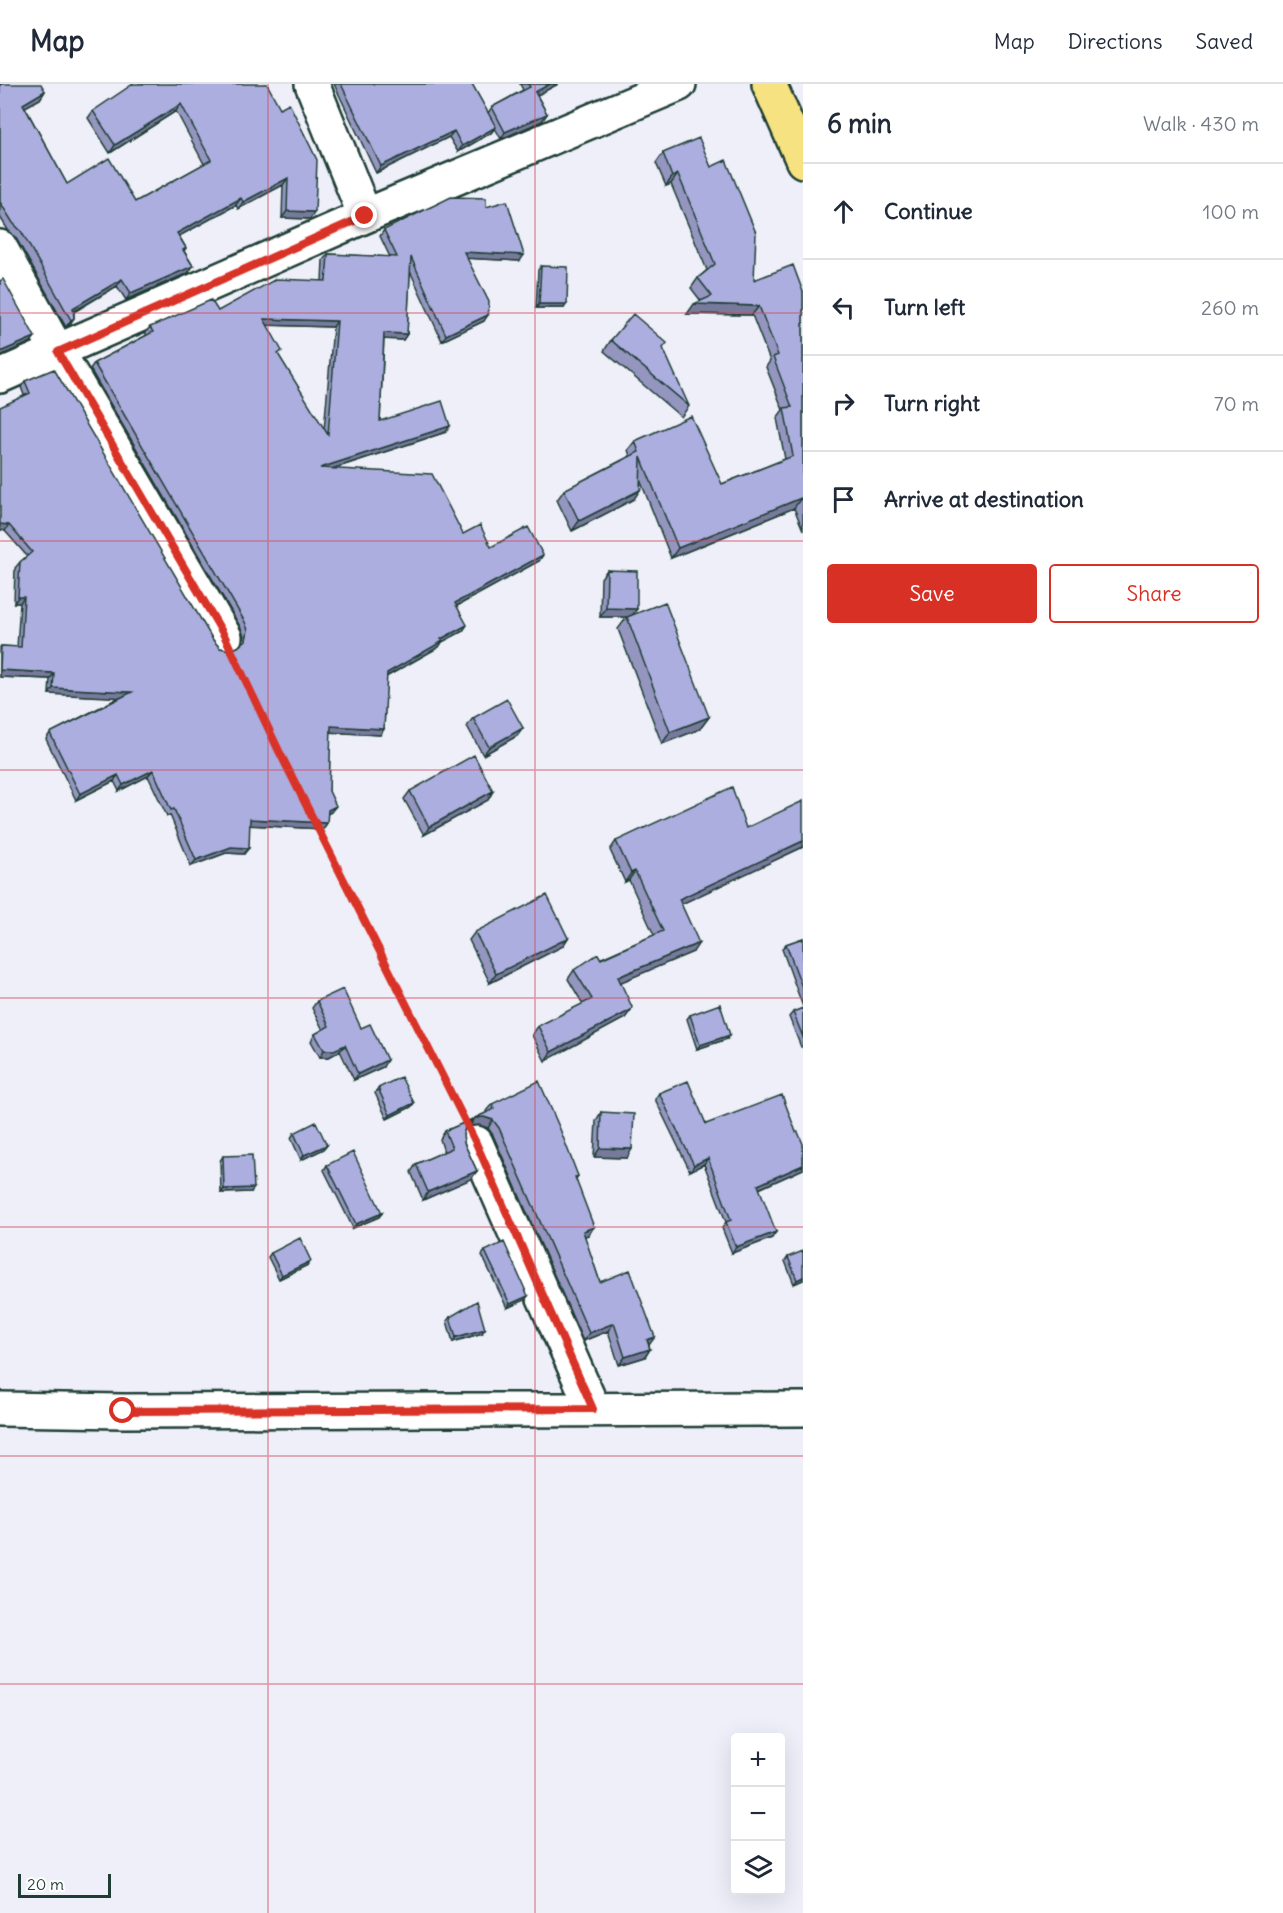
<!DOCTYPE html>
<html lang="en">
<head>
<meta charset="utf-8">
<style>
	:root { --surface:#fff; --page:#f6f6f7; --text:#1f2937; --muted:#747a83; --line:#e0e1e3; --accent:#d93025 }
	body { margin:0; font-family:Delius,sans-serif; background:var(--page); color:var(--text) }
	.controls { position:absolute; right:18px; bottom:18px; display:grid; overflow:hidden; border-radius:6px; box-shadow:0 6px 24px #0002 }
	.controls button { width:54px; height:54px; display:grid; place-items:center; padding:0; border:0; border-bottom:2px solid var(--line); background:var(--surface); color:var(--text); font:30px sans-serif }
	.scale { position:absolute; left:18px; bottom:15px; width:93px; box-sizing:border-box; padding-left:6px; border:3px solid #1f3d34; border-top:0; font-size:16px; line-height:21px; white-space:nowrap; color:#1f3d34; -webkit-text-stroke:4px #fff; paint-order:stroke }
	.stop { position:absolute; width:18px; height:18px; margin:-14px; border:4px solid #d93025; border-radius:50%; background:#fff }
	.stop.end { background:#d93025; border-color:#fff; box-shadow:0 2px 6px #0008 }
	.list { margin:0; padding:0; list-style:none }
	h2 { display:flex; justify-content:space-between; align-items:center; height:78px; margin:0; padding:0 24px; font-size:26px }
	h2 small { font-size:20px; font-weight:400; color:var(--muted) }
	.list li { display:grid; grid-template-columns:39px 1fr auto; gap:18px; align-items:center; box-sizing:border-box; height:96px; padding:0 24px; border-top:2px solid var(--line) }
	.list b { display:block; font-size:22px; white-space:nowrap }
	.list em { font-size:20px; font-style:normal; color:var(--muted) }
	.actions { display:flex; gap:12px; padding:18px 24px }
	.actions a { flex:1; padding:14px 0; border:2px solid var(--accent); border-radius:6px; text-align:center; font-size:21px; color:var(--accent) }
	.actions .main { background:var(--accent); color:#fff }
	.icon { flex:none; width:33px; height:33px; fill:none; stroke:currentColor; stroke-width:2; stroke-linecap:round; stroke-linejoin:round }
	.map { position:relative; flex:none; width:803px; height:1829px; overflow:hidden }
	header { display:flex; align-items:center; gap:36px; box-sizing:border-box; height:84px; padding:0 30px; background:var(--surface); border-bottom:2px solid var(--line) }
	header strong { font-size:28px }
	nav { display:flex; gap:33px; margin-inline-start:auto; font-size:21px }
	main { display:flex }
	aside { flex:1; background:var(--surface) }
	.map>svg:first-child { display:block }
	.lines { fill:none; stroke-linecap:round; stroke-linejoin:round }
	.minor-casing { stroke:#1f3d34; stroke-width:38 }
	.highway-casing { stroke:#1f3d34; stroke-width:38 }
	.path { stroke:#1f3d34; stroke-width:4; stroke-dasharray:1.5 4.5; stroke-linecap:butt }
	.minor { stroke:#fff; stroke-width:33 }
	.highway { stroke:#f6e281; stroke-width:33 }
	.wall { fill:#9496c0; stroke:#1f3d34; stroke-width:1.5; fill-rule:evenodd }
	.shaded-wall { fill:#787a9c; stroke:#1f3d34; stroke-width:1.5 }
	.building { fill:#acaedf; stroke:#1f3d34; stroke-width:1.5; fill-rule:evenodd }
	.route { stroke:#d93025; stroke-width:8 }
	.grid { fill:none; stroke:#d1495b; stroke-width:1.5; stroke-opacity:0.55 }
</style>
</head>
<body>
<header>
<strong>Map</strong>
<nav><a>Map</a><a>Directions</a><a>Saved</a></nav>
</header>
<main>
<div class="map">
<svg width="803" height="1829" viewBox="0 0 803 1829">
	<rect width="100%" height="100%" fill="#eeeff9"/>
	<filter id="ink" filterUnits="userSpaceOnUse"><feTurbulence type="fractalNoise" baseFrequency=".0167" numOctaves="2"/><feDisplacementMap in="SourceGraphic" scale="12" xChannelSelector="R" yChannelSelector="G"/><feConvolveMatrix kernelMatrix="1 2 1 2 8 2 1 2 1" color-interpolation-filters="sRGB"/></filter>
	<g filter="url(#ink)">
		<g class="lines">
			<defs>
				<path id="minor" d="M312 0 365 132
					M0 163 58 268 225 553
					M0 292 365 132 679 0
					M476 1059 593 1325
					M0 1325 123 1327 803 1325"/>
				<path id="highway" d="M769 0 803 77"/>
			</defs>
			<use href="#minor" class="minor-casing"/>
			<use href="#highway" class="highway-casing"/>
			<path class="path" d="M317 743 462 1031"/>
			<use href="#minor" class="minor"/>
			<use href="#highway" class="highway"/>
		</g>
		<path class="wall" d="M0 0 45 7 40 15 25 23 67 100 135 118 204 80 176 27 110 69 88 34 93 27 267 0 310 135 282 134 283 101 238 125 236 121 179 152 186 164 184 167 193 182 188 189 126 216 117 202 74 228V234L69 241 66 243 16 154 8 146 0 133Z
			M334 0H472L488 29 492 23 523 6 520 0H558L537 11 547 30 542 37 501 55 495 44 491 49 458 68 449 53 376 89Z
			M663 69 754 196 803 208V446L794 424 671 474 641 398 634 415 572 447 557 416 564 406 630 372 628 366 635 357 722 400 785 375 777 334 783 326 766 283 770 277 752 231 687 230 701 217 691 204 698 194 707 186 671 100 666 102 656 79Z
			M486 123 520 177 467 174 484 237 442 257 410 187 407 250 403 256 384 255 380 337 446 348 332 385 463 450 491 463 539 477 457 522 463 547 442 558 439 563 386 593 384 645 380 651 330 648 329 707 331 728 327 730V739L323 745 249 741 244 770 226 769 191 782 170 731 167 732 148 692 119 707 114 697 76 716 46 655 50 649 120 613 49 610 50 595 0 593V563L1 562 17 563 20 519H14L15 484 20 478 27 472 5 447 24 311 21 303 25 297 213 556 220 564 229 566 238 563 242 559 244 552 241 544 90 285 94 279 147 251 145 249 150 243 218 227 322 197 323 176 328 170 390 173 380 152 384 146ZM267 241 333 243 324 346 279 272Z
			M541 182 564 224H536L538 186Z
			M611 256 689 322 681 333 604 267Z
			M607 486 632 531 709 633 700 645 662 660 618 545 627 533H600L601 494Z
			M473 634 523 644 517 652 483 671 467 642Z
			M410 707H493L488 716 424 751 404 715Z
			M746 744 803 763 681 820 693 868 620 898 631 926 625 934 545 977 532 951 538 942 583 920 568 895 574 886 654 851 629 796 625 798 610 766 616 757Z
			M475 848 563 862 490 899 469 856Z
			M803 854V923L782 865 786 860Z
			M317 917 361 944 383 983 354 996 340 967 329 973H320L311 957 315 950 323 946 312 924Z
			M803 924V963H801L789 933 793 928Z
			M690 931 727 955 697 965 687 935Z
			M378 1004 414 1019 411 1023 387 1035 375 1009Z
			M659 1009 706 1040 796 1048 803 1085 759 1105 772 1154 732 1169 722 1144 726 1138 704 1080 690 1087 655 1015Z
			M492 1020 578 1092 576 1095 588 1151 584 1152 600 1198 649 1261 650 1265 645 1273 619 1281 608 1247 583 1257 493 1051 488 1044 479 1041 470 1042 475 1034 487 1029 486 1027Z
			M601 1028 627 1074 594 1073 596 1037Z
			M473 1035 465 1045 463 1050 464 1059 477 1087 471 1095 423 1116 411 1088 416 1080 444 1068 440 1055 445 1047Z
			M294 1049 327 1061 324 1065 301 1076 291 1054Z
			M223 1072 251 1108 221 1109 220 1077Z
			M327 1081 382 1129 379 1133 353 1144 324 1086Z
			M485 1167 525 1216 507 1224 482 1171Z
			M271 1169 308 1181 279 1195 268 1173Z
			M788 1173 803 1196 794 1200 785 1177Z
			M450 1233 482 1249 453 1258 447 1237Z"/>
		<path class="shaded-wall" d="M550 0H558L530 15 535 8Z
			M45 7 40 15 18 27 23 20Z
			M181 20 176 27 110 69 115 61Z
			M547 30 542 37 501 55 505 48Z
			M496 43 491 49 458 68 462 62Z
			M454 47 449 53 376 89 381 82Z
			M678 90 671 100 666 102 672 93Z
			M288 94 283 101 238 125 243 118Z
			M241 114 236 121 172 156 177 149Z
			M287 127 315 128 310 135 282 134Z
			M464 168 524 171 520 177 460 174Z
			M193 182 188 189 126 216 131 209Z
			M122 195 117 202 68 231 73 224Z
			M539 220H567L564 224H536Z
			M694 220 759 222 752 231 687 230Z
			M488 231 484 237 442 257 446 251Z
			M74 234 69 241 66 243 71 236Z
			M264 235 337 237 333 243 260 241Z
			M384 249 407 250 403 256 380 255Z
			M35 253 31 258 0 272V268Z
			M450 342 446 348 316 390 320 384Z
			M640 406 634 415 572 447 579 437Z
			M801 414 794 424 671 474 678 464Z
			M0 440 9 441 5 447 0 446Z
			M543 471 539 477 451 525 455 519Z
			M18 513H24L20 519H14Z
			M606 524 637 525 631 533H600Z
			M467 541 463 547 442 558 439 563 382 595 387 589 441 555Z
			M0 586 54 589 50 595 0 593Z
			M53 604 132 608 127 614 49 610Z
			M709 633 700 645 662 660 670 648Z
			M331 642 384 645 380 651 326 648Z
			M523 644 517 652 483 671 489 663Z
			M153 686 148 692 119 707 123 701Z
			M118 691 114 697 76 716 80 710Z
			M493 707 488 716 424 751 429 743Z
			M336 722 331 728 323 732 328 726Z
			M250 735 327 739 323 745 245 741Z
			M803 757V763L673 824 679 815Z
			M231 763 249 764 244 770 226 769 191 782 196 776Z
			M635 787 629 796 625 798 631 789Z
			M568 854 563 862 490 899 496 890Z
			M699 859 693 868 612 902 618 893Z
			M631 926 625 934 545 977 551 968Z
			M730 951 727 955 697 965 700 961Z
			M345 961 340 967 329 973H320L324 966Z
			M387 976 383 983 354 996 358 990Z
			M414 1019 411 1023 387 1035 390 1031Z
			M484 1033 493 1036 488 1044 479 1041 470 1042 475 1034Z
			M327 1061 324 1065 301 1076 304 1071Z
			M600 1064 632 1065 627 1074 594 1073Z
			M708 1074 704 1080 690 1087 694 1081Z
			M803 1081V1085L754 1107 758 1101Z
			M477 1087 471 1095 423 1116 428 1108Z
			M254 1104 251 1108 221 1109 224 1105Z
			M382 1129 379 1133 353 1144 356 1140Z
			M594 1143 588 1151 577 1155 583 1147Z
			M776 1148 772 1154 732 1169 736 1163Z
			M311 1177 308 1181 279 1195 282 1191Z
			M803 1193V1196L794 1200 797 1196Z
			M528 1212 525 1216 507 1224 510 1220Z
			M614 1239 608 1247 583 1257 589 1249Z
			M485 1245 482 1249 453 1258 456 1253Z
			M655 1253 649 1261 647 1256Z
			M650 1265 645 1273 619 1281 625 1273Z"/>
		<path class="building" d="M0 0H41L45 7 23 20 67 100 109 74 135 118 211 76 181 20 115 61 93 27 133 0H267L280 24 289 19 317 76 315 128 287 127 288 94 243 118 241 114 177 149 186 164 183 166 193 182 131 209 122 195 73 224 74 234 71 236 21 147 13 139 0 118Z
			M341 0H472L496 43 462 62 454 47 381 82Z
			M528 0H550L535 8 547 30 505 48 492 23 530 3Z
			M699 54 711 83 726 76 756 149 754 196 793 181 803 208V419L801 414 678 464 641 373 640 406 579 437 564 406 639 368 635 357 691 332 722 400 793 372 784 324 792 323 773 273 778 271 759 222 694 220 712 212 698 194 715 180 678 90 672 93 663 69Z
			M451 113 486 114V123L507 117 524 171 464 168 489 218 488 231 446 251 411 173 407 250 384 249 380 337 442 317 450 342 320 384 432 390 463 450 480 441 491 463 528 443 543 471 455 519 467 541 441 555 443 557 387 589 384 645 331 642 329 707 336 722 328 726 327 739 250 735 249 764 231 763 196 776 174 725 171 726 153 686 123 701 118 691 80 710 50 649 132 608 53 604 54 589 0 586 1 562 21 563 24 513H18L20 478 32 468 9 441 0 440V323L30 309 25 297 54 285 213 556 220 564 229 566 238 563 246 556 248 546 245 538 94 279 153 248 150 243 211 216 218 227 276 195 326 197 328 170 397 173 384 146ZM264 235 337 237 328 351 278 270 282 267Z
			M541 182 568 183 567 220H539Z
			M3 195 35 253 0 268V197Z
			M633 230 667 259 663 264 689 322 611 256Z
			M607 486 637 487V525L606 524Z
			M665 518 709 633 670 648 627 533Z
			M507 615 523 644 489 663 473 634Z
			M474 671 493 707 429 743 410 707Z
			M732 703 746 744 803 717V757L679 815 699 859 618 893 632 923 631 926 551 968 538 942 592 915 574 886 598 870 601 875 663 847 635 787 631 789 616 757Z
			M547 811 568 854 496 890 475 848Z
			M803 854V906L786 860Z
			M343 905 361 944 370 940 387 976 358 990 345 961 334 966H324L315 950 329 942 317 917Z
			M720 920 730 951 700 961 690 931Z
			M803 924V953L793 928Z
			M401 993 414 1019 390 1031 378 1004Z
			M539 997 560 1045 578 1092 575 1093 594 1143 583 1147 600 1198 630 1186 655 1253 647 1256 650 1265 625 1273 614 1239 589 1249 499 1044 493 1036 484 1033 475 1034 494 1025 492 1020Z
			M688 997 706 1040 782 1011 796 1048H798L803 1060V1081L758 1101 776 1148 736 1163 726 1138 731 1136 708 1074 694 1081 659 1009Z
			M601 1028 634 1030 632 1065 600 1064Z
			M473 1035 466 1041 463 1050 464 1059 477 1087 428 1108 416 1080 452 1064 445 1047Z
			M316 1038 327 1061 304 1071 294 1049Z
			M353 1068 382 1129 356 1140 327 1081Z
			M252 1071 254 1104 224 1105 223 1072Z
			M300 1154 311 1177 282 1191 271 1169Z
			M504 1158 528 1212 510 1220 485 1167Z
			M803 1167V1193L797 1196 788 1173Z
			M477 1217 485 1245 456 1253 450 1233Z"/>
	</g>
	<g class="lines" filter="url(#ink)">
		<path class="route" d="M123 1327 593 1325 476 1059 279 667 225 553 58 268 365 132"/>
	</g>
	<path class="grid" d="M268 0V1829M535 0V1829M0 229H803M0 457H803M0 686H803M0 914H803M0 1143H803M0 1372H803M0 1600H803"/>
</svg>
<div class="controls">
<button>+</button>
<button>−</button>
<button><svg class="icon" aria-label="layers" viewBox="0 0 24 24"><path d="M12 4l9 5-9 5-9-5zM3 14l9 5 9-5"/></svg></button>
</div>
<div class="scale">20 m</div>
<div class="stop" style="left:123px;top:1327px"></div>
<div class="stop end" style="left:365px;top:132px"></div>
</div>
<aside>
<h2>6 min<small>Walk · 430 m</small></h2>
<ul class="list">
<li><svg class="icon" aria-label="ahead" viewBox="0 0 24 24"><path d="M12 20V5M6 11l6-6 6 6"/></svg><div><b>Continue</b></div><em>100 m</em></li>
<li><svg class="icon" aria-label="left" viewBox="0 0 24 24"><path d="M17 20v-9H6M10 6l-5 5 5 5"/></svg><div><b>Turn left</b></div><em>260 m</em></li>
<li><svg class="icon" aria-label="right" viewBox="0 0 24 24"><path d="M7 20v-9h11M14 6l5 5-5 5"/></svg><div><b>Turn right</b></div><em>70 m</em></li>
<li><svg class="icon" aria-label="arrive" viewBox="0 0 24 24"><path d="M6 21V4h12l-3 4 3 4H6"/></svg><div><b>Arrive at destination</b></div></li>
</ul>
<div class="actions"><a class="main">Save</a><a>Share</a></div>
</aside>
</main>
</body>
</html>
